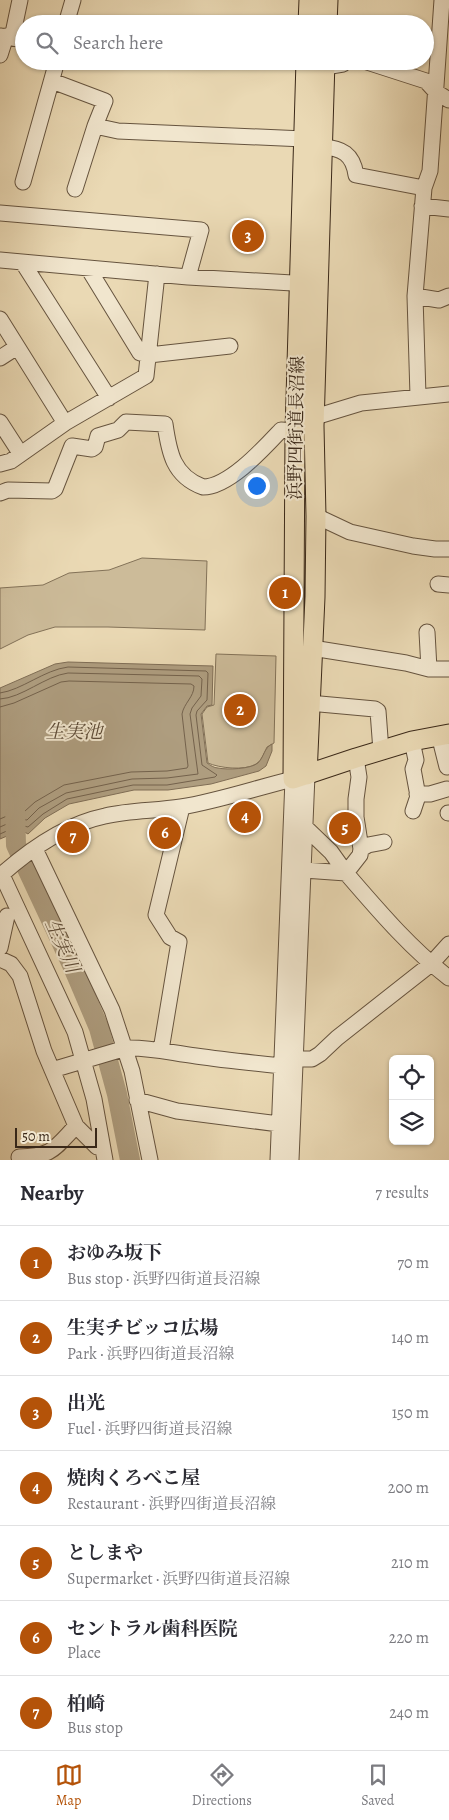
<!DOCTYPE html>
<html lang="en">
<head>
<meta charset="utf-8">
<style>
	:root { --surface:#fff; --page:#f2f2f3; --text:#2b2b33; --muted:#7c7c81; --line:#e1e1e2; --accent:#b45309 }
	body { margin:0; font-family:Alegreya,"Noto Serif JP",serif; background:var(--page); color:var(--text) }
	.controls { position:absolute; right:15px; bottom:15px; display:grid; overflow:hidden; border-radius:8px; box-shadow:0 1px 4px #0004 }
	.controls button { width:45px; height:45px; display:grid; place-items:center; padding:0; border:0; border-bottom:1px solid var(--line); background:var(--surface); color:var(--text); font:25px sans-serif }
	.scale { position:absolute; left:15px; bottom:12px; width:82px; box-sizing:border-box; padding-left:5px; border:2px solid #3a2818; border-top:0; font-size:14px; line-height:18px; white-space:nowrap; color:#3a2818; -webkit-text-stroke:4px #f1e6ce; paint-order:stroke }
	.you { position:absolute; left:256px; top:485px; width:18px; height:18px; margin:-12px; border:4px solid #fff; border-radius:50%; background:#1a73e8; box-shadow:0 0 0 8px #1a73e833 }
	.badge { display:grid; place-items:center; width:32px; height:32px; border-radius:50%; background:var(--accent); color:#fff; font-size:16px; font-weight:700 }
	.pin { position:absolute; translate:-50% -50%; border:2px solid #fff; box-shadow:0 1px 5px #0006 }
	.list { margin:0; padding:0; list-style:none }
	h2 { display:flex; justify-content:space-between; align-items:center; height:65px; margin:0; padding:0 20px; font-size:21px }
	h2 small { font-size:16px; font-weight:400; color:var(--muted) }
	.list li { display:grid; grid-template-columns:32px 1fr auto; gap:15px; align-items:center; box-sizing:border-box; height:75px; padding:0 20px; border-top:1px solid var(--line) }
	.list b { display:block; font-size:19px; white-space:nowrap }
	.list p { margin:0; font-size:16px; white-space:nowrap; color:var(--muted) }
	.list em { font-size:16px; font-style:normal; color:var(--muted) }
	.icon { flex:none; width:28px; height:28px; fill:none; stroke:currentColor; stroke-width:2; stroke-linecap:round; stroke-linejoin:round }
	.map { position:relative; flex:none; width:449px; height:1160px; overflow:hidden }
	.search { position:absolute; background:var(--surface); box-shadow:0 1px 4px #0004; left:15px; right:15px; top:15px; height:55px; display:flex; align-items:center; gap:12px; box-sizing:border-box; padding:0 18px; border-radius:28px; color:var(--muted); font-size:19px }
	.sheet { height:590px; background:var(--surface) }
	nav { display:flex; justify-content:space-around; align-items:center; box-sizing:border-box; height:70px; border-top:1px solid var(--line); background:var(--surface); font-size:14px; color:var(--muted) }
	nav a { display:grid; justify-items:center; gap:2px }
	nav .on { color:var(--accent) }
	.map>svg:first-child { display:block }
	.green { fill:#cb9; stroke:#837258 }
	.water { fill:#ae9d7f; stroke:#806e56 }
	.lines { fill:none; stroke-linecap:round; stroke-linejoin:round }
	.shore { stroke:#74624c; stroke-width:1 }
	.river { stroke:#ae9d7f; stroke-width:20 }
	.minor-casing { stroke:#66543f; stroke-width:17 }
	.major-casing { stroke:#3a2818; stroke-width:21 }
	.minor { stroke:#f1e6ce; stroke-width:15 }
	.major { stroke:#ead9b4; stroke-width:19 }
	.labels { text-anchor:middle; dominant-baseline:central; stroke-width:4; stroke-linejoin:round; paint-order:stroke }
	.street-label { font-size:18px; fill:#3a2818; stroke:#f1e6ce }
	.water-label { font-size:19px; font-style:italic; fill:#5d4b37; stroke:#f1e6ce }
</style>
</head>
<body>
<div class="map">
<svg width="449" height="1160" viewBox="0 0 449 1160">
	<rect width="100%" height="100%" fill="#ead9b4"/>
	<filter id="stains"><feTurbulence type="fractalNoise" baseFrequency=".004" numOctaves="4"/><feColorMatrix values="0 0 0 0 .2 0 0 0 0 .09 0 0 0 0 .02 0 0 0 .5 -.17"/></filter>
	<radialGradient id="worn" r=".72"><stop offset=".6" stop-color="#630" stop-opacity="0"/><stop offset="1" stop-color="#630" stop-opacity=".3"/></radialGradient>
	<path class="green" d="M142 558 207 561 205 630 108 627H55L28 635 0 649V588L43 585 69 573 109 570Z
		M216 654 276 656 274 743 267 747C264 753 262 760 256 764 245 771 219 768 208 763L202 714 207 707 214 705Z"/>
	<path class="water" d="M68 662 213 666 212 705 207 706 201 714 207 763C210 765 214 768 218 768 227 770 251 769 258 763 264 757 264 748 272 744V751L266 766 259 771 211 784 168 790H134L69 804 45 818 28 834 21 830 0 839V688L55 664Z"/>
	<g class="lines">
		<path class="shore" d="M0 693C22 690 44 670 68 667L206 671 208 673 207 700 197 711 196 715 202 765 217 775 215 777 167 785H133L67 799 43 814 28 827 20 825 0 834
			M0 699C22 698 45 676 68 673L199 676 202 679 201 696 192 708 190 714 198 774 167 778 132 779 66 793 39 808 27 820 18 819 0 827
			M0 707 14 703 61 682 69 681 191 684 194 686C194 697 184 703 182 714L188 766 187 768 167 771 131 772 64 785 35 802 25 811 16 812 0 819"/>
		<path class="river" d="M15 806 16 845 73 967 99 1028 117 1094 130 1160"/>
		<defs>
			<path id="minor" d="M66 24 73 0
				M0 36 24 40
				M12 38 20 0
				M0 55 6 36
				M364 61 426 81 436 92 449 100
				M325 67 343 64 345 61
				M52 81 105 101 95 126 118 131 304 139
				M322 147C342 148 353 154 356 175L424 188
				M23 182 57 61
				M75 189 95 126
				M422 206 449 209
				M0 213 201 230 188 277
				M0 260 188 277 310 284
				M23 263 109 398
				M88 268 140 353 149 355 230 346
				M415 296 439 300 449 296
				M0 319 65 423
				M0 358 17 347
				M418 396 415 296 424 188 430 171 442 0
				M315 417 361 403 449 394
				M0 422 20 453
				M0 464 11 461 65 423 146 376 157 274
				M0 493 8 490 52 491 55 489 72 446 92 449 95 447 98 436 118 430 126 422 165 424C169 452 173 476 203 487 229 487 264 448 281 430L295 431
				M316 516 350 532 413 546 435 549H449
				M438 584 449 585
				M427 632 429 669
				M312 648 406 663 429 669H449
				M309 703 375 709 378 711 381 751
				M439 735 447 767
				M412 741 416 760 413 769 418 796 413 811
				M417 794H430L447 789
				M448 813H449
				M306 828 331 852 346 873 360 855 361 849 356 817V799L359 777 356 758
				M35 849 112 1010 132 1071 150 1160
				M361 849 368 845 384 842
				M304 870 346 873C378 910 410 948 449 978
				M2 875 75 1032 94 1099 105 1160
				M0 876C29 850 66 824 105 816 130 810 156 811 181 807 218 801 256 788 293 779L278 1160
				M0 948 7 916
				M0 959 11 964 20 976 44 1051 76 1126 97 1147H102
				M161 1050 179 942 170 937 156 915 182 807
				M295 1059H312L320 1054 337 1038 431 964 449 944
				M52 1070 126 1048C150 1047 172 1053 196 1056 224 1060 253 1063 282 1066
				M137 1100 177 1111 279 1124
				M19 1157C53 1156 54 1149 76 1126
				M291 1160 307 775"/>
			<path id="major" d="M308 24 309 0
				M327 24 328 0
				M306 61 295 431 293 779 356 758 412 741 449 734
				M307 775 315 597 316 516 314 426 325 61"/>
		</defs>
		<use href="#minor" class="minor-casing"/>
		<use href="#major" class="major-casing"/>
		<use href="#minor" class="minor"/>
		<use href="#major" class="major"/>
	</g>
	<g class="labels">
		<g class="street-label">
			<text transform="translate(296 428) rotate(-89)">浜野四街道長沼線</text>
		</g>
		<g class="water-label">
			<text x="74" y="732">生実池</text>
			<text transform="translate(62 946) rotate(66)">生実川</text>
		</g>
	</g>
	<rect width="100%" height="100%" filter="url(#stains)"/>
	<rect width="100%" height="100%" fill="url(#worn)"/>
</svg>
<div class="controls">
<button><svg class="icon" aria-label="locate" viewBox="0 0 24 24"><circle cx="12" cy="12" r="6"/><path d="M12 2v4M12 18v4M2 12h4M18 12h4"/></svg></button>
<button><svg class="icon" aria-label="layers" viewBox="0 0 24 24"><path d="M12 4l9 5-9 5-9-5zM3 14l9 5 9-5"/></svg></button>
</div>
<div class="scale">50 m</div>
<div class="you"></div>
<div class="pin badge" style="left:285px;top:593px">1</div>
<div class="pin badge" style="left:240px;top:710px">2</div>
<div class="pin badge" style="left:248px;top:236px">3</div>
<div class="pin badge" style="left:245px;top:817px">4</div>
<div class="pin badge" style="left:345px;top:828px">5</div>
<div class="pin badge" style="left:165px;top:833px">6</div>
<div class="pin badge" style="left:73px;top:837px">7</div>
<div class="search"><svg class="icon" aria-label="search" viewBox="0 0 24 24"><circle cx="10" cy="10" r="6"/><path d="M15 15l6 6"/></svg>Search here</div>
</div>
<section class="sheet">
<h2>Nearby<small>7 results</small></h2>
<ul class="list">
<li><span class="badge">1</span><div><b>おゆみ坂下</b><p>Bus stop · 浜野四街道長沼線</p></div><em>70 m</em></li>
<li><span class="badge">2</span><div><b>生実チビッコ広場</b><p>Park · 浜野四街道長沼線</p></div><em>140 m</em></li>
<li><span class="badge">3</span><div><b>出光</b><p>Fuel · 浜野四街道長沼線</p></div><em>150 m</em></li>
<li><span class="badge">4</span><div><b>焼肉くろべこ屋</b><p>Restaurant · 浜野四街道長沼線</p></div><em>200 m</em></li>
<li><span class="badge">5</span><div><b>としまや</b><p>Supermarket · 浜野四街道長沼線</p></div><em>210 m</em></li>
<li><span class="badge">6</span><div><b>セントラル歯科医院</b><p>Place</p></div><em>220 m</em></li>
<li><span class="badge">7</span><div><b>柏崎</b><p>Bus stop</p></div><em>240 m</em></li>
</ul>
</section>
<nav>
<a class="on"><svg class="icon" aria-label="map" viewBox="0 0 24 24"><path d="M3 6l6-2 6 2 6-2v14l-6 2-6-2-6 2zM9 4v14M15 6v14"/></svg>Map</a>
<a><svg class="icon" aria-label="directions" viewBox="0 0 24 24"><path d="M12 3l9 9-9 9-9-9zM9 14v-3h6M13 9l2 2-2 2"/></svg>Directions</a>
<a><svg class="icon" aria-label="saved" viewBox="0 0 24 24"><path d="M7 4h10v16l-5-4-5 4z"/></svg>Saved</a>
</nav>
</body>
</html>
